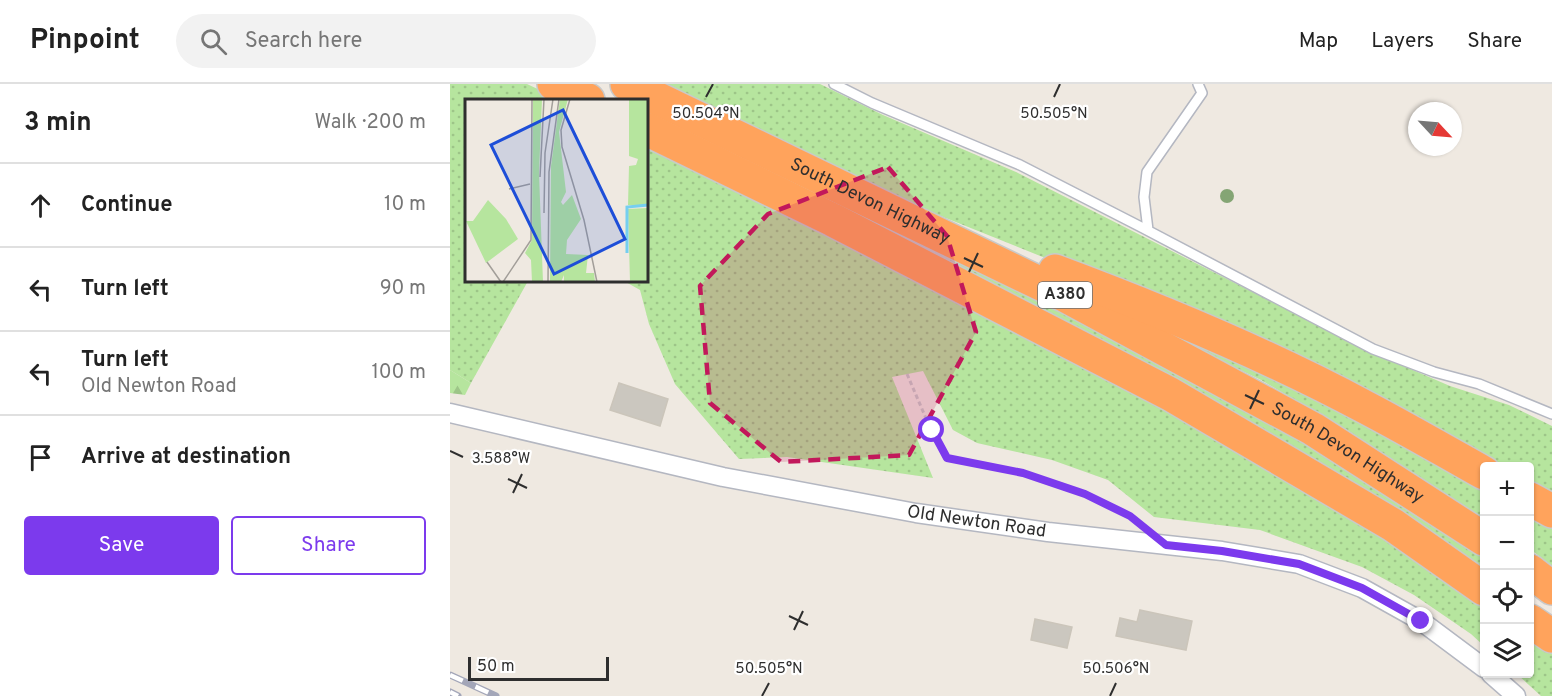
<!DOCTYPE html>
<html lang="en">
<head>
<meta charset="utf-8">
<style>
	:root { --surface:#fff; --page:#f2f2f2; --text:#222; --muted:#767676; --line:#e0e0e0; --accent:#7c3aed }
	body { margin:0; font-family:Overpass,sans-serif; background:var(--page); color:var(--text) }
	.controls { position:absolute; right:18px; bottom:18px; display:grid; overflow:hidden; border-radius:6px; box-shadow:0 2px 4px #0004 }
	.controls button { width:54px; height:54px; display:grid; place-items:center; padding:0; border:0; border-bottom:2px solid var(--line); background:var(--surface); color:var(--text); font:30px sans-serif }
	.compass { position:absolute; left:958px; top:18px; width:54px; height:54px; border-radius:50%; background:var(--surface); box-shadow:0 2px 4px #0004; rotate:116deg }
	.scale { position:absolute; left:18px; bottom:15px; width:141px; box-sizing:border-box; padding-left:6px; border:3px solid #2e2e2e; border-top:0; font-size:16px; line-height:21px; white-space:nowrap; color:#2e2e2e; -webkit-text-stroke:4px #fff; paint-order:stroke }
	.stop { position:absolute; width:18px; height:18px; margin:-14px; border:4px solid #7c3aed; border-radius:50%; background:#fff }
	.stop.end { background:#7c3aed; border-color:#fff; box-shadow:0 2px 6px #0008 }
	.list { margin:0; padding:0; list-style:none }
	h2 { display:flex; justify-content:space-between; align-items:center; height:78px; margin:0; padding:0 24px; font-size:26px }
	h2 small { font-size:20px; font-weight:400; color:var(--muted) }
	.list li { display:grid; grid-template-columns:39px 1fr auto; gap:18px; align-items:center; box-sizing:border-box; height:84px; padding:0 24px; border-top:2px solid var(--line) }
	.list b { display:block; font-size:22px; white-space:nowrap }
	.list p { margin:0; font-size:20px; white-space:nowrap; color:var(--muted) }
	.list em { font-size:20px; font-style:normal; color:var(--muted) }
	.actions { display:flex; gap:12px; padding:18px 24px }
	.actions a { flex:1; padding:14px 0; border:2px solid var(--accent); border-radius:6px; text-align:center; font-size:21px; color:var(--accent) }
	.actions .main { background:var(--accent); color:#fff }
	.icon { flex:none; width:33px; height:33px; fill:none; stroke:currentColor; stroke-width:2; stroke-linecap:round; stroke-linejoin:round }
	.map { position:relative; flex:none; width:1102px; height:612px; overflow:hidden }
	header { display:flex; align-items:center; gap:36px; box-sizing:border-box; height:84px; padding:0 30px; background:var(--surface); border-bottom:2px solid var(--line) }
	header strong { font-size:28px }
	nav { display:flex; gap:33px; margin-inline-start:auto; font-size:21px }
	.search { width:420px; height:54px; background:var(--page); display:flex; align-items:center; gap:15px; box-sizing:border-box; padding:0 21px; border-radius:33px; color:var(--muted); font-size:22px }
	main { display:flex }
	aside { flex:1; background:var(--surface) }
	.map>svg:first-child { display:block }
	.green { fill:url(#green-dots) }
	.forest { fill:url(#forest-firs) }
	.building { fill:#cbc7bf; stroke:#cbc5ba; stroke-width:1.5 }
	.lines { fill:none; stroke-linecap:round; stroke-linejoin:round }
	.lane-casing { stroke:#b4b7c1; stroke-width:12 }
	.street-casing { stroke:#b4b7c1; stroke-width:21 }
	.highway-casing { stroke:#c9c9c9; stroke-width:36 }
	.path { stroke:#c9c9c9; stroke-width:3; stroke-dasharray:4.5 3; stroke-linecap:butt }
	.lane { stroke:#fff; stroke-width:9 }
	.street { stroke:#fff; stroke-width:18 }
	.highway { stroke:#ffa35c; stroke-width:33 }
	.rail-casing { stroke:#a3a6b8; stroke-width:7 }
	.rail { stroke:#fff; stroke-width:4.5; stroke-dasharray:14; stroke-linecap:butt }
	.tree { fill:#84a574 }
	.route { stroke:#7c3aed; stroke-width:8 }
	.marked { fill:#c2185b; fill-opacity:0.2; stroke:#c2185b; stroke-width:4.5; stroke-dasharray:12 8; stroke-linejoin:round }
	.ticks { fill:none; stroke:#2e2e2e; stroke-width:2 }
	.labels { text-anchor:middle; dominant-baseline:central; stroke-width:4.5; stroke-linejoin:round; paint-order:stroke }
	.shield { fill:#fff; stroke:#6d6d6d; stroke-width:1.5 }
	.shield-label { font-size:16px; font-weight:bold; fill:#2e2e2e }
	.street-label { font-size:18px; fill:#2e2e2e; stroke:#fff }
	.inset-river { fill:none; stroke:#75cff0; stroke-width:3 }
	.inset-road { fill:none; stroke:#a29e99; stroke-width:1.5 }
	.view { fill:#1d4ed8; fill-opacity:0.15; stroke:#1d4ed8; stroke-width:3 }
	.inset-edge { fill:none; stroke:#2e2e2e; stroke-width:3 }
	.ticks-label { font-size:15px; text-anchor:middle; fill:#2e2e2e; stroke:#fff; stroke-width:4.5; stroke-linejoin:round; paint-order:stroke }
</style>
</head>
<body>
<header>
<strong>Pinpoint</strong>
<div class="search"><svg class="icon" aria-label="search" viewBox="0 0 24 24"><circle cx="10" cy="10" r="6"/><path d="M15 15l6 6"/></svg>Search here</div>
<nav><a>Map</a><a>Layers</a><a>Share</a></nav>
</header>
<main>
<aside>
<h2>3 min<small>Walk · 200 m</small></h2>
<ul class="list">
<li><svg class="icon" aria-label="ahead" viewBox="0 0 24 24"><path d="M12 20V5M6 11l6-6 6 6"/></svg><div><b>Continue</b></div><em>10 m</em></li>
<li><svg class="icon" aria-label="left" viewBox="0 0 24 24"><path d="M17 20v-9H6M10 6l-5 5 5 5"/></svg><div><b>Turn left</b></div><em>90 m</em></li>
<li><svg class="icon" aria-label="left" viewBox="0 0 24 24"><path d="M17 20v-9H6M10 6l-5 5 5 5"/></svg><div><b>Turn left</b><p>Old Newton Road</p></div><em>100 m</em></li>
<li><svg class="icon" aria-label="arrive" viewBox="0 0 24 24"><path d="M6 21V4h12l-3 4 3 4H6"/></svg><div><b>Arrive at destination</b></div></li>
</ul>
<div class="actions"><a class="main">Save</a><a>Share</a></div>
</aside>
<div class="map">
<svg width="1102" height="612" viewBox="0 0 1102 612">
	<defs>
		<pattern id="green-dots" width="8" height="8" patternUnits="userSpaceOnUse" patternTransform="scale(1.5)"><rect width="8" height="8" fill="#b6e59e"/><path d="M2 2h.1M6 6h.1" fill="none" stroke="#9dc588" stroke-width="1.8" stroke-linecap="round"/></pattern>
		<pattern id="forest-firs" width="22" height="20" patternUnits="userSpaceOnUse" patternTransform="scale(1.5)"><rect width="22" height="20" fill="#b6e59e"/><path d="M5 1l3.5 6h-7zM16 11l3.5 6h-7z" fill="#9dc588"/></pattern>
	</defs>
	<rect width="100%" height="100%" fill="#efe9e1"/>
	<path class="green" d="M0 0H77L111 16H16V196L78 197 21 299 0 286Z
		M196 0H370L433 31 566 88 921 268 1000 302 1059 321 1102 342V416L1080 404V382H1042L747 235 446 114Z
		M196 24 499 170 750 297 1034 463V492L197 33Z
		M197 58 663 293 885 420 1034 518V562L1021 550 964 511 912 483 810 446 704 433 658 396 602 376 527 359 503 346 473 287 442 293 483 394 337 373 289 375 225 300 199 240 190 206 174 197 196 196Z
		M686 225 1034 400V436L903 350 811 296 681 233Z
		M1080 427 1102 440V482L1080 465Z
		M1080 550 1102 565V612H1091L1067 590H1080Z"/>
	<path class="forest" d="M0 286 21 299 15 311 0 309Z"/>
	<path class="building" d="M169 299 218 315 210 342 160 326Z
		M690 526 742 537 736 566 666 552 670 534 687 538Z
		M585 535 622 543 617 564 581 556Z"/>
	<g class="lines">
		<defs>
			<path id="lane" d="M384 0 422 19 570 81 693 144 923 265 984 288 1029 300 1102 330
				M698 146 694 113 697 88 752 9 748 0"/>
			<g id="street">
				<path id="s1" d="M0 329 273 393 466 429 598 448 772 467 849 480 912 504 971 537 1034 584"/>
				<path d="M1041 590 1066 612"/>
			</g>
			<g id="highway">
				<path d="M104 0 138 16"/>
				<path id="s2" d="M177 0 616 212 863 345 1034 455"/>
				<path d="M196 45 383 136 720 310 943 441 1034 505"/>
				<path d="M605 187C710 226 816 270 915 323 955 344 995 367 1034 389"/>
				<path d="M1080 415 1102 427"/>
				<path d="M1080 487 1102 504"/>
				<path d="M1080 537 1102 552"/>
			</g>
		</defs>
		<use href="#lane" class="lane-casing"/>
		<use href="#street" class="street-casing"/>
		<use href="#highway" class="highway-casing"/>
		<path class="path" d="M457 290 481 346 497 374C554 385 644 401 689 439"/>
		<use href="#lane" class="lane"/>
		<use href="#street" class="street"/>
		<use href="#highway" class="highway"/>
		<defs>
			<path id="rail" d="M0 591 46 612
				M0 608 8 612"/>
		</defs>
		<use href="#rail" class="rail-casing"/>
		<use href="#rail" class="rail"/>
	</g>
	<circle class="tree" cx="777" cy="112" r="7"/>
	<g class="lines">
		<path class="route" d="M482 346 497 374 573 389 635 410 680 432 716 461 772 467 849 480 912 504 971 537"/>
	</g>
	<path class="marked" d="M438 83 497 152 526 248 459 371 331 378 260 319 250 202 318 130Z"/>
	<path class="ticks" d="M256 13 263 0M604 13 610 0M514 174 533 183M519 188 528 169M795 311 814 320M800 325 809 306M0 367 13 373M58 395 77 404M63 409 72 390M339 532 358 541M344 546 353 527M312 612 319 599M660 612 666 599"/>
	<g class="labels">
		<rect class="shield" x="588" y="198" width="54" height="26" rx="4.5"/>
		<g class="shield-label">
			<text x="615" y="211">A380</text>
		</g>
		<g class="street-label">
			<text stroke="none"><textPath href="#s2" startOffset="270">South Devon Highway</textPath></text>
			<text stroke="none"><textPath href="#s2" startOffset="810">South Devon Highway</textPath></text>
			<text stroke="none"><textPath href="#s1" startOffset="538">Old Newton Road</textPath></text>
		</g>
	</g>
	<g transform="translate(15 15)">
		<rect width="183" height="183" fill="#efe9e1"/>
		<path d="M68 0H77L74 74 78 183H67L66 161 60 154 67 141ZM95 0H103L94 33 101 93 96 103 98 106 107 96 116 120 102 141 101 155 123 156 121 174H129L130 183H99V176L96 183H85L86 67ZM164 0H183V105L177 107 163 106 164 67 171 66 173 60 164 57ZM23 101 41 120 53 140 21 164 1 122H8ZM183 109V183H165L163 110Z" fill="#b6e59e"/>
		<path class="inset-river" d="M162 154V108L183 106"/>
		<path class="inset-road" d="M105 0 96 31 97 48 119 121 132 183M75 78 79 0M44 90 65 85M79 114 80 54 88 0M22 163 36 183M38 183 66 141 67 0M83 183 84 73 94 0"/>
		<path class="view" d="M98 11 160 140 89 175 26 46Z"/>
		<rect width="183" height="183" class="inset-edge"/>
	</g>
	<g class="ticks-label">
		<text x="256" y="34">50.504°N</text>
		<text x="604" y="34">50.505°N</text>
		<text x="51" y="379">3.588°W</text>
		<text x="319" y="589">50.505°N</text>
		<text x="666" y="589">50.506°N</text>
	</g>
</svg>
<div class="controls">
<button>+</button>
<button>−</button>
<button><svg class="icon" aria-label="locate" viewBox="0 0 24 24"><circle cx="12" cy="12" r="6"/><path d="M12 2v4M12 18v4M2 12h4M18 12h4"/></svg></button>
<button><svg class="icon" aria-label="layers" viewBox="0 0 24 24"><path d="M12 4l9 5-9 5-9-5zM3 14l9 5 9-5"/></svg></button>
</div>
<svg class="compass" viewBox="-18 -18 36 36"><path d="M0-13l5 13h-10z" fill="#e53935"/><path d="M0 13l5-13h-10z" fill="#767676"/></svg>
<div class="scale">50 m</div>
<div class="stop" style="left:482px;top:346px"></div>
<div class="stop end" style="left:971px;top:537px"></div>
</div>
</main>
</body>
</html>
